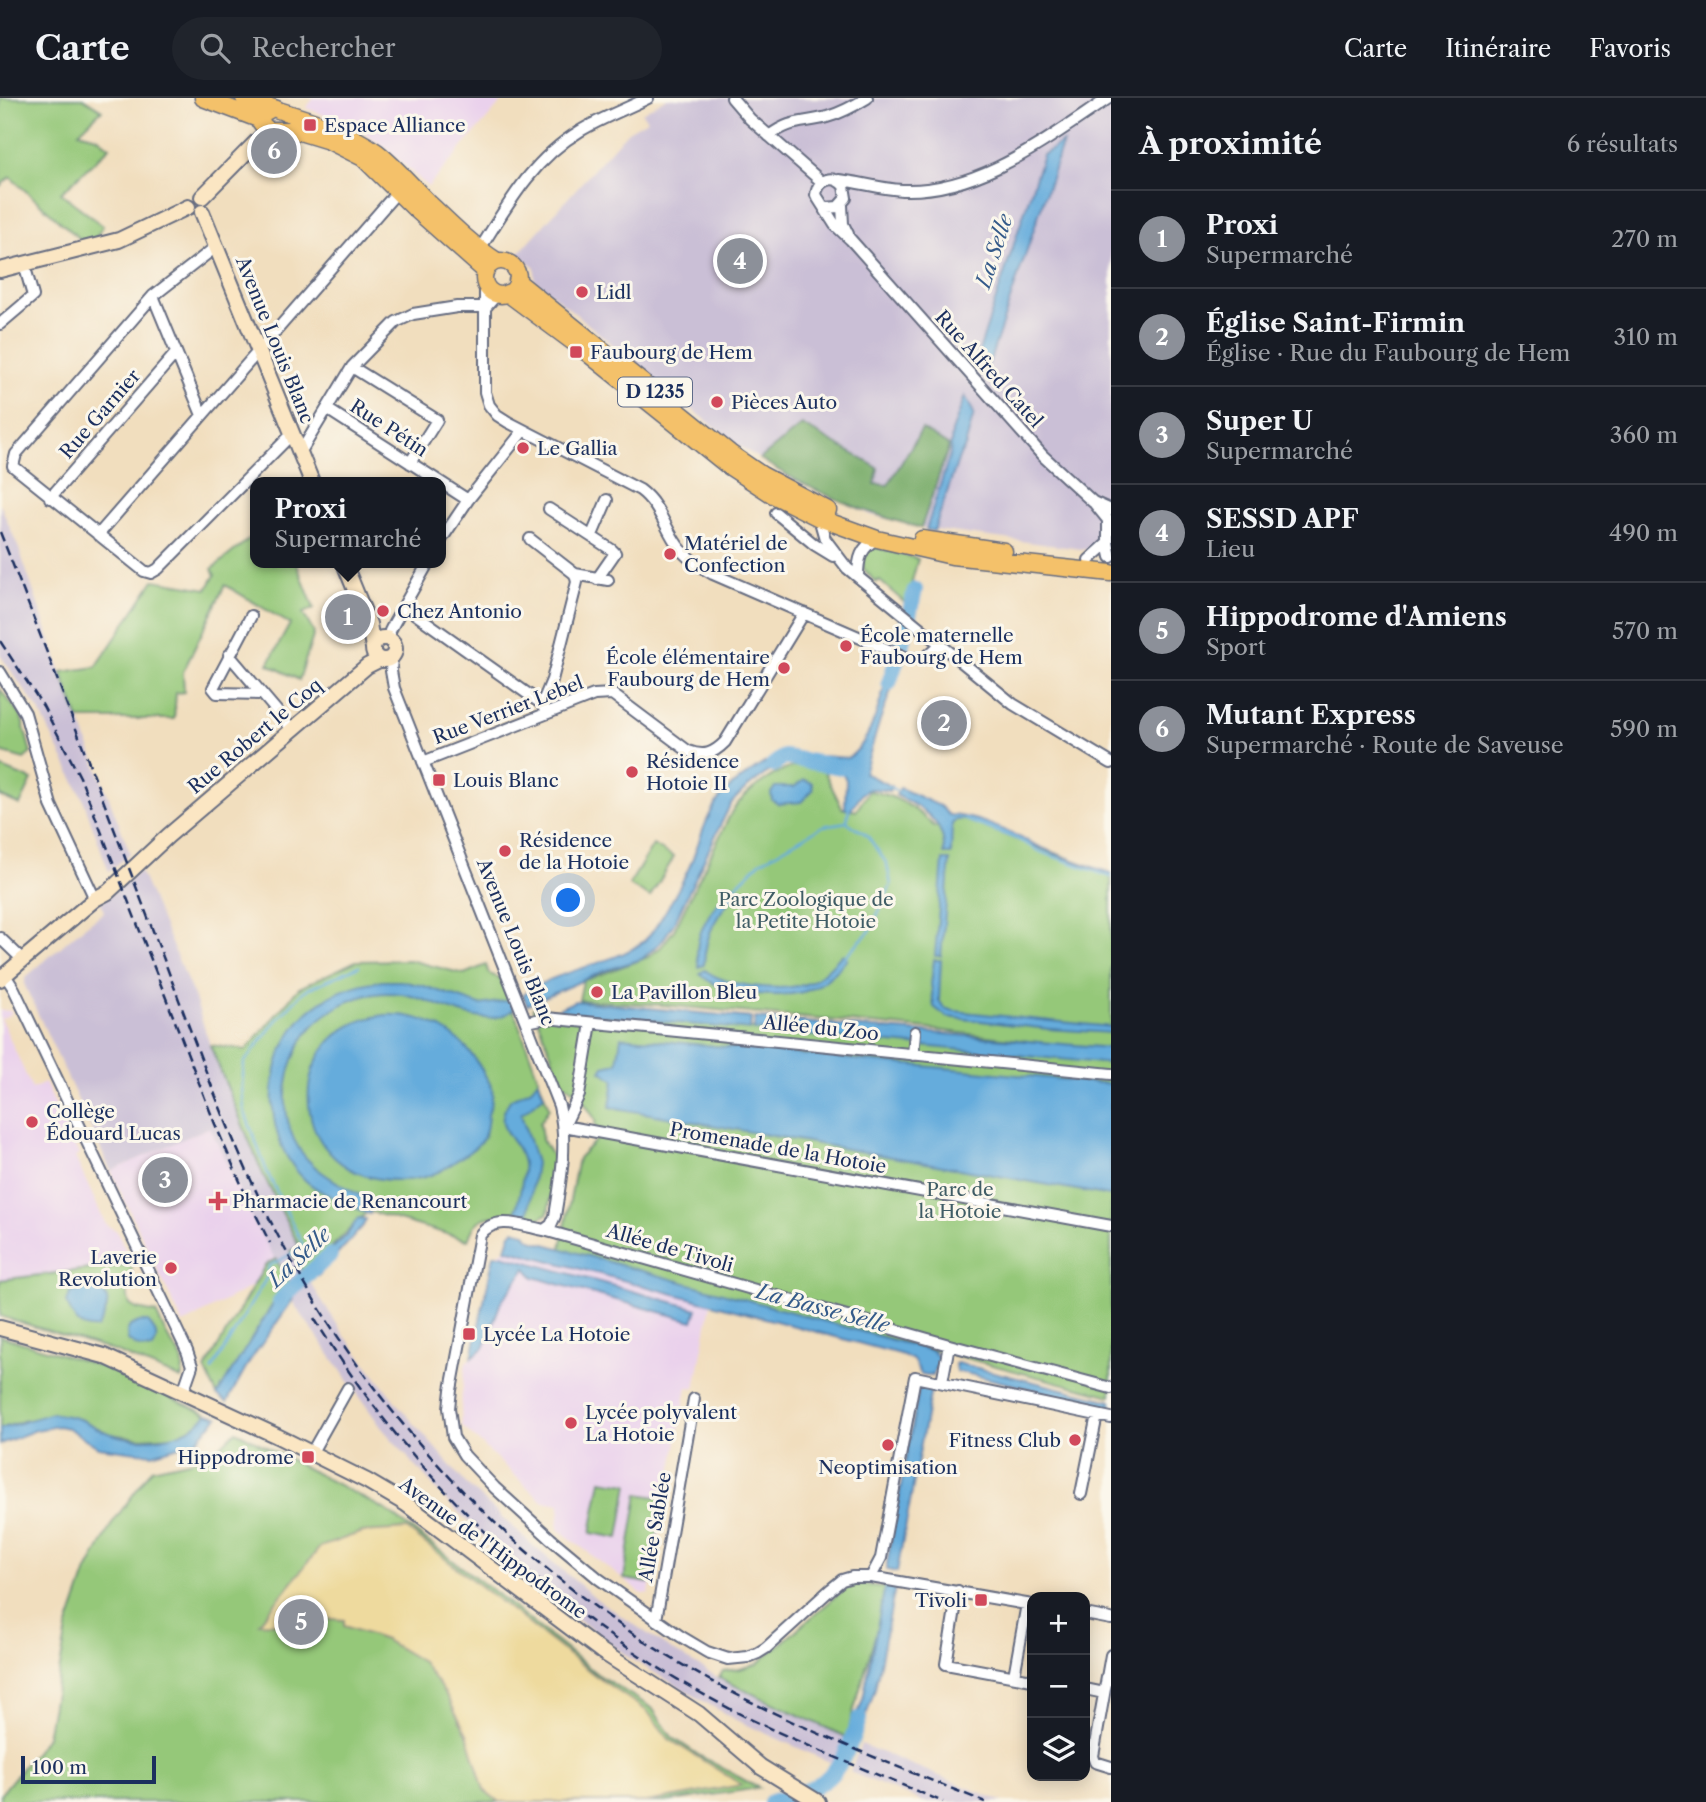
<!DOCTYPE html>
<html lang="fr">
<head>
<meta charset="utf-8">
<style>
	:root { --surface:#171b24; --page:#20242c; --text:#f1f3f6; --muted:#9ea1a6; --line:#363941; --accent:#8c9099 }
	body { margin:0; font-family:"Libre Caslon Text",serif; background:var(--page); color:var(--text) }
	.controls { position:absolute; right:21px; bottom:21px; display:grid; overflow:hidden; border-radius:14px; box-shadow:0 4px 18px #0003 }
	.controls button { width:63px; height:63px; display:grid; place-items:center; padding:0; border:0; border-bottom:2px solid var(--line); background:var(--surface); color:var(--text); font:35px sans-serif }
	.scale { position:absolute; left:21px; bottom:18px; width:135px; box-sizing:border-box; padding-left:7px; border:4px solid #1b2f5e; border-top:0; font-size:19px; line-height:24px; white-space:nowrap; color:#1b2f5e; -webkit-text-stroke:5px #fbf7ec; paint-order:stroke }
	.you { position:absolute; left:569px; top:803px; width:24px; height:24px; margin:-18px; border:5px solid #fff; border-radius:50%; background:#1a73e8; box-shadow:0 0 0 10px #1a73e833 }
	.badge { display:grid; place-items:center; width:46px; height:46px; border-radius:50%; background:var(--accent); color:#fff; font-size:23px; font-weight:700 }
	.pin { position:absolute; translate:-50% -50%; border:4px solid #fff; box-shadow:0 2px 7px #0006 }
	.popup { position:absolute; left:250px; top:379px; width:196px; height:91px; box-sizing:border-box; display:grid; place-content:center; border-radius:14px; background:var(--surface); filter:drop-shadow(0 2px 5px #0005); font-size:23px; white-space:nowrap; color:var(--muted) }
	.popup b { font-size:26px; color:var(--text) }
	.popup::after { content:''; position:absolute; left:50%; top:100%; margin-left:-14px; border:14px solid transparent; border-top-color:var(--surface) }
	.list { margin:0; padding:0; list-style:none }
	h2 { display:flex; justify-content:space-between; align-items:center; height:91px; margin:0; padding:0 28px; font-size:30px }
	h2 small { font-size:23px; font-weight:400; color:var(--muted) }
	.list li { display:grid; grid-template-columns:46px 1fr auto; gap:21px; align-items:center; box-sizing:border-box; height:98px; padding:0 28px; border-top:2px solid var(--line) }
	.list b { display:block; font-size:26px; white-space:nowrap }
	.list p { margin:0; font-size:23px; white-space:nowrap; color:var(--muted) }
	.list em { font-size:23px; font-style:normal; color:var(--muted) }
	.icon { flex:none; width:38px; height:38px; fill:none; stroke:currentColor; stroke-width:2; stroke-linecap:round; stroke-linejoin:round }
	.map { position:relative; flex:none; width:1111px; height:1704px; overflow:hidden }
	header { display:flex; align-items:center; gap:42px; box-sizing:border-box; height:98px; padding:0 35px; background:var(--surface); border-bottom:2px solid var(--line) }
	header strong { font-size:33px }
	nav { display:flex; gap:38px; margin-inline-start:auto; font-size:24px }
	.search { width:490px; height:63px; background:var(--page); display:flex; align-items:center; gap:18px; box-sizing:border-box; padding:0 24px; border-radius:38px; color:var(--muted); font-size:26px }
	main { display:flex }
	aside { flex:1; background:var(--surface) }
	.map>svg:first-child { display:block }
	.built { fill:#ead1ec }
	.industrial { fill:#cabfd6 }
	.green { fill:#95c879; stroke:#587c6c; stroke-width:2 }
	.forest { fill:#78ac69; stroke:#4a6e64; stroke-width:2 }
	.sand { fill:#eeda9e; stroke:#84847e; stroke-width:2 }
	.water { fill:#65acdc; stroke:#406e9d; stroke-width:2 }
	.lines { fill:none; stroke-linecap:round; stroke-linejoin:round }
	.stream { stroke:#65acdc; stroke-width:2.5 }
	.river { stroke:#65acdc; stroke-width:16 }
	.street-casing { stroke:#666c80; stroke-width:14 }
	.secondary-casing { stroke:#666c80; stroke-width:18 }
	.primary-casing { stroke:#666c80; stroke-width:19 }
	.street { stroke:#fff; stroke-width:10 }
	.secondary { stroke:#fbe6c3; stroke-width:14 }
	.primary { stroke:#f4c16a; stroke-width:16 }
	.rail { stroke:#1b2f5e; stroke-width:2.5; stroke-dasharray:10 5; stroke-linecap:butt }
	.poi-dot { fill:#d1495b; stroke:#fbf7ec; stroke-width:2.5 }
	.labels { text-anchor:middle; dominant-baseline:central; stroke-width:6; stroke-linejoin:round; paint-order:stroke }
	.shield { fill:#fbf7ec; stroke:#5e6b89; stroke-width:2 }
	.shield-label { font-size:18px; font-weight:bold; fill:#1b2f5e }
	.poi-label { font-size:19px; fill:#1b2f5e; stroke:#fbf7ec; text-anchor:start }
	.street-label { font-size:19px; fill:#1b2f5e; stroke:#fbf7ec }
	.park-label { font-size:19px; fill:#405d66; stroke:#fbf7ec }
	.water-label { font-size:21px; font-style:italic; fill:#355b8a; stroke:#fbf7ec }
</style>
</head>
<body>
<header>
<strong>Carte</strong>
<div class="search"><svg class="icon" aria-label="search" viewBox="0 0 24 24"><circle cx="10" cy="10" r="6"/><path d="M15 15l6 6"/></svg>Rechercher</div>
<nav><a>Carte</a><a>Itinéraire</a><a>Favoris</a></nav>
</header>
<main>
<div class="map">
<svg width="1111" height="1704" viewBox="0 0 1111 1704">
	<rect width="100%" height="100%" fill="#fbf7ec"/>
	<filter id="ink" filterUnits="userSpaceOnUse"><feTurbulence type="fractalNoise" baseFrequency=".0143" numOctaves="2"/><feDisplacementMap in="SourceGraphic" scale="14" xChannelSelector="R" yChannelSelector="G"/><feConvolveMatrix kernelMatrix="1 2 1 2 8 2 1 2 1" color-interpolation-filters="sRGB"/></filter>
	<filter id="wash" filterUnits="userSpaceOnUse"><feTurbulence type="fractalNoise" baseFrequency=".00686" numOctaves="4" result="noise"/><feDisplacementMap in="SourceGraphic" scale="28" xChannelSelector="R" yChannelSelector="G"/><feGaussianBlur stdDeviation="1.57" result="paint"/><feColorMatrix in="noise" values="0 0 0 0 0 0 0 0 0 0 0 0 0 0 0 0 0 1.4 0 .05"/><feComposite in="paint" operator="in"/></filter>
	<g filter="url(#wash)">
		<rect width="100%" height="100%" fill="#f1debe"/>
		<path class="built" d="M314 0H505L428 89 386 49 353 28 306 10Z
			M0 912 11 913V916L1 921 32 991 45 985 79 1057 75 1059 106 1127 117 1133 132 1166 0 1182Z
			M210 1029 255 1127 276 1161 266 1166 254 1187 183 1226 111 1073Z
			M506 1151 711 1206 695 1290 687 1289 649 1495 642 1496 558 1431 560 1406 542 1403 462 1328 461 1304 466 1264 472 1259 494 1157Z"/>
		<path class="industrial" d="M667 0H1111V455L921 430 871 417 791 381 741 349 661 287 535 182V169L518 156 628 33 647 22 642 15Z
			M0 406 19 451 61 574 130 755 109 774 83 701 61 656 40 614 0 557Z
			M140 773 195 901 210 947 262 1074 299 1149 290 1153 344 1237 398 1307 468 1388 530 1445 598 1502 670 1551 719 1580 846 1639 834 1666 736 1622 631 1561 532 1487 442 1398 381 1329 292 1203 295 1194 255 1127 210 1029 111 1073 25 888V880L79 833 104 814 101 805Z
			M861 1646 1003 1704H924L850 1674Z"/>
		<path class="green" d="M0 0H83L102 12 79 34 97 39 110 49 61 95 103 128 95 141 82 143 10 79 0 88Z
			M255 436V465H296L314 510 303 515 314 535 299 582 268 566 290 526 225 487 183 574 184 594 176 595 174 621H79L61 574 96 569 154 482 207 491 215 477 212 471Z
			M875 449 918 461 906 506 879 482 876 485 863 470 864 456Z
			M0 591 21 618 31 655 24 661 0 654Z
			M802 667 823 671 842 710 856 713 869 693C896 697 916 710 935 729L962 720 1111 776V953L928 931 664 907 579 902 583 883 648 859 661 849 674 832 732 713C747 692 776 671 802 667Z
			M0 669 32 682 20 707 0 698Z
			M653 747 674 759 650 799 629 787Z
			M409 862 464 876 486 867 489 876 500 880 516 918 549 1010 540 1025 542 1042 556 1064 548 1115 534 1124C518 1121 487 1111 475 1127 472 1131 470 1138 468 1142L368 1113 304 1176 290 1153 299 1148 262 1074 210 947 246 952 299 890 356 863Z
			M533 910 1111 965V1298L560 1155 578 1060 596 1042 595 1021 579 997 562 984Z
			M276 1161 290 1186 284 1188 217 1297 205 1271 266 1166Z
			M132 1166C132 1183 123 1189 130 1207L137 1211 156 1215C161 1225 165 1236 172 1246 182 1260 186 1262 181 1281L117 1254 0 1218V1182Z
			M0 1238 103 1269 207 1316 199 1326 174 1338 139 1340 110 1336 80 1321 25 1322 0 1331Z
			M236 1333 386 1412 488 1489 597 1576 652 1610 672 1639 700 1658 759 1690 665 1704H0V1697L47 1639 67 1531 87 1473 113 1424 152 1371 193 1362 215 1354Z
			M601 1382 628 1386 619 1440 591 1435Z
			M638 1396 663 1400 649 1485 624 1481Z
			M860 1486 889 1490 846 1639 719 1580 723 1573 740 1571 757 1566 841 1494 851 1487Z"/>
		<path class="forest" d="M802 327 878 370 875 386 888 387 922 331 949 348 921 430C864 415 810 393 760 361Z"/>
		<path class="sand" d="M407 1431 596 1578 647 1613 669 1641 742 1687 647 1704H499L484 1692 467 1636 446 1597 422 1564 385 1542 344 1528V1522L305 1519 304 1526 259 1525 320 1449 362 1434Z"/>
		<path class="water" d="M1063 44 987 271 977 259 1043 57Z
			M965 298 974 315 965 349 959 359 934 433 926 432 950 356 952 334Z
			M891 564 900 568 880 622 864 675 891 688 889 693C864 688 864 691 851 712L845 711 846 682 843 675 820 669 823 658 847 660C873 647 883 591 891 564Z
			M792 653V664C773 667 742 692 730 707L674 825 662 843 642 861 604 873 527 907 523 897C553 871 627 865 649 838 664 818 682 786 692 763 700 741 708 712 724 695 733 685 747 677 758 669 769 662 780 655 792 653Z
			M804 682 812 685 813 692 801 704 778 706 772 702 771 695 775 689H794Z
			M900 690 940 708 949 717C980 718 1010 735 1038 748 1061 759 1087 767 1111 775V778L966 722H956L952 726 951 756H944C946 723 922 710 896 697Z
			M943 762H950L941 858H935Z
			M732 786 741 793C717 812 705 837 704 867L699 869C690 837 713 810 732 786Z
			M843 856 847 861C836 874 824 886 809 892 784 902 716 897 700 875L705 872C726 889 787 895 811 884 823 878 833 865 843 856Z
			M934 862H941L939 902 944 910 954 913 1111 929V935L1048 931 947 919 934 909 931 886Z
			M383 883H401L424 888 480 907 511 902 514 911C485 937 435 900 402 896 379 893 356 898 336 910 320 919 307 932 299 948 286 974 282 1003 290 1031 301 1069 336 1083 366 1101L370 1108V1116C359 1114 357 1109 347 1105 332 1099 317 1093 305 1082 266 1044 263 979 292 933 311 903 349 885 383 883Z
			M575 903 751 920 750 932 572 915 566 918H554L560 910Z
			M385 917C426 915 462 936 482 972 485 978 490 984 492 990 494 998 490 1009 488 1017 487 1025 487 1036 482 1042 476 1051 466 1056 457 1062 442 1074 423 1082 403 1082 285 1087 276 930 385 917Z
			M755 920 1111 950V966L754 932Z
			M621 939 1111 986V1098L610 1009 614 982 601 973 604 968 617 965Z
			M538 982 544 998 521 1016 536 1065 527 1123 515 1120C517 1102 525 1083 523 1065 519 1039 488 1032 511 1001L530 992Z
			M358 1120 366 1121 363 1128 318 1178 312 1169 347 1137Z
			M514 1132 525 1135 527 1139 534 1143 932 1253 941 1261 939 1269 935 1270 933 1278 921 1276 913 1262 903 1257 506 1151 511 1135Z
			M494 1157H502L697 1211 693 1223 554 1185 534 1179 526 1170 501 1204 484 1250 472 1259Z
			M290 1186 295 1194 292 1203 249 1264 227 1304 217 1297 284 1188Z
			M86 1190C116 1192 109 1211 97 1230 79 1232 73 1221 67 1205L70 1195Z
			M139 1224H148C155 1231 160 1240 153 1250 143 1252 137 1249 128 1242L127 1234 130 1228Z
			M957 1265 1111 1303V1310L956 1273 955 1266Z
			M920 1284 932 1286 897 1474 887 1472V1465Z
			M52 1315C60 1317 70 1318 79 1321 89 1324 98 1332 109 1335 140 1346 186 1343 207 1316L218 1319 196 1343 152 1356 98 1349 68 1330 58 1328 36 1332 0 1346V1331Z
			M885 1488 895 1490 875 1591 858 1642 849 1638 863 1601Z"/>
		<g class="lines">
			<path class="stream" d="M888 688 901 695
				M964 721 1017 741 1041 754 1111 779
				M733 791 760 764 823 728 847 724
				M843 860 870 833 891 787 887 766 867 737 847 724 849 710
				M212 1272 267 1179 269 1168 304 1149 267 1074 244 1012 242 990 244 965 276 923 304 893 359 868"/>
			<path class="river" d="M889 585 902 546 915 492
				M773 667 784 659 842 669
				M280 1204 285 1197 330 1157
				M771 1704C828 1690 841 1676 859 1621"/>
		</g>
	</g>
	<g filter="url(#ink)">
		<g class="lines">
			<defs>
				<path id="street" d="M732 0 750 21 822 84
					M769 38C792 21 801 26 827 19 841 15 854 8 867 0
					M839 82C860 84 880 91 902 92 980 95 1048 40 1109 0
					M842 107 843 126 848 136
					M825 110 838 109 846 100 844 88C833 76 818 81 816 97L835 127 851 142 1043 358 1093 404 1111 412
					M217 148 153 198 16 356 13 368 144 473 151 475 158 471 292 336
					M480 151C508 106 533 61 580 33 601 20 626 11 648 0
					M485 185V294L489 307 497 317 508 324 640 392C659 406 665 430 678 448 687 461 700 469 713 476L907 560 924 561 941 546
					M153 198 202 317
					M486 209 493 201 502 196
					M0 226 33 198 24 166
					M352 269 437 322 410 365
					M327 311 468 402
					M300 355 352 269 396 224 413 216 457 209H486
					M50 400 176 255
					M549 411 612 452 615 455 597 481
					M776 415 815 447 833 458
					M819 420 825 441 847 470 1013 606 1111 665
					M98 437 398 93
					M592 437 607 402
					M530 441 575 476 577 484 552 582 542 606 546 615
					M441 442 468 402 523 333
					M1108 445 1111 459
					M1089 462 1108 445V422L1095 406
					M575 476 608 482
					M858 478C858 461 861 449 877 441
					M404 508 542 606
					M251 518 213 590 217 595 262 596
					M390 542V533L394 525 428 465
					M229 557 292 631
					M392 559 391 573 394 590 559 1008C568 1045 561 1081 555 1118L551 1127 544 1132
					M0 574 25 615 51 707 95 801
					M423 664 594 597 612 596 688 653C704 659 713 656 725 644L804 515
					M0 840 23 862
					M5 877 14 891 187 1253 192 1268 183 1294
					M527 924 546 920 1111 976
					M591 925 579 997 564 1028 1111 1128
					M913 957 915 934
					M942 1284 949 1247
					M312 1354 348 1290
					M1081 1396 1097 1317
					M871 1479 881 1460 915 1279 1111 1320
					M958 1493 946 1566 1032 1582
					M1032 1507 871 1479H852L842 1482 831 1491 766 1550 758 1555 748 1559 728 1561 707 1554 680 1538 599 1481 551 1441 495 1390 464 1357 453 1339 449 1310 451 1292 480 1137C495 1116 523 1128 544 1132L949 1247 1111 1290
					M1085 1516 1111 1521
					M656 1522 694 1301
					M1111 1557 1093 1658 1095 1664 1111 1669
					M1014 1578 1027 1506
					M1085 1591 1104 1595"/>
				<path id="secondary" d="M202 99 268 32
					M202 114 312 384
					M0 172 119 142 188 109
					M344 465 369 526 373 550
					M373 551a11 11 0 1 1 22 0a11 11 0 1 1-22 0Z
					M0 881 95 801 108 794 168 738 367 568 379 562
					M0 1230 104 1258 277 1338 367 1383 406 1406 601 1553 699 1616 761 1669 818 1704"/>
				<path id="primary" d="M203 0 261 22
					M244 0 277 11
					M273 10 262 16 261 25 268 32H293L329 43 363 60 414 110 485 173
					M278 12C311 22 349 34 377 54 396 69 410 86 427 103 449 124 472 147 497 163
					M484 180a17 17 0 1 1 34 0a17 17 0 1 1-34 0Z
					M517 183 730 355 762 377 828 412
					M507 195 581 250 727 367 773 397 819 420 877 441 952 458 1111 475
					M922 441 1004 453"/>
			</defs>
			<use href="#street" class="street-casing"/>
			<use href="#secondary" class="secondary-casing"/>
			<use href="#primary" class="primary-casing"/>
			<use href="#street" class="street"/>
			<use href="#secondary" class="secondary"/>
			<use href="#primary" class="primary"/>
			<path class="rail" d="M0 434C53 568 103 703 155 838 192 935 226 1035 273 1128 357 1294 486 1438 641 1541 748 1612 867 1656 985 1704
				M0 543 43 608 80 679 215 1026 245 1095 270 1145
				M314 1220C417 1389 567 1529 744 1618 809 1650 877 1676 943 1704"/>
		</g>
	</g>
	<g class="poi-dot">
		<rect x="303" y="20" width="14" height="14" rx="3.5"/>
		<circle cx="582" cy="194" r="7"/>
		<rect x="569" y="247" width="14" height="14" rx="3.5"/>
		<circle cx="717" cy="304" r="7"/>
		<circle cx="523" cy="350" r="7"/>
		<circle cx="670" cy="456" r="7"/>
		<circle cx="383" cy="513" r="7"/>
		<circle cx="846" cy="548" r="7"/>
		<circle cx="784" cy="570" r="7"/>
		<circle cx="632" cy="674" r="7"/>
		<rect x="432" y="675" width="14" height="14" rx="3.5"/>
		<circle cx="505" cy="753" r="7"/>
		<circle cx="597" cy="894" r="7"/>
		<circle cx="32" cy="1024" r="7"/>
		<path d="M214.5 1092.5h7v7h7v7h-7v7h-7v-7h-7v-7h7z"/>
		<circle cx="171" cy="1170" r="7"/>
		<rect x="462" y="1229" width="14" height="14" rx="3.5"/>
		<circle cx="571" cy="1325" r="7"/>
		<circle cx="1075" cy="1342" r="7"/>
		<circle cx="888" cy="1347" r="7"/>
		<rect x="301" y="1352" width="14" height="14" rx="3.5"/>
		<rect x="974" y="1495" width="14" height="14" rx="3.5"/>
	</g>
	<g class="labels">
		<rect class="shield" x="618" y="279.5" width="74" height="29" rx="5"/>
		<g class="shield-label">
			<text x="655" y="294">D 1235</text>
		</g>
		<g class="poi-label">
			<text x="324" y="27">Espace Alliance</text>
			<text x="596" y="194">Lidl</text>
			<text x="590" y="254">Faubourg de Hem</text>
			<text x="731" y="304">Pièces Auto</text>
			<text x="537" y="350">Le Gallia</text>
			<text x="684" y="445">Matériel de<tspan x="684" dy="22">Confection</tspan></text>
			<text x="397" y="513">Chez Antonio</text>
			<text x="860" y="537">École maternelle<tspan x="860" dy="22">Faubourg de Hem</tspan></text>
			<text x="770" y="559" text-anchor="end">École élémentaire<tspan x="770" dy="22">Faubourg de Hem</tspan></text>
			<text x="646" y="663">Résidence<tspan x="646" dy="22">Hotoie II</tspan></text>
			<text x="453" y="682">Louis Blanc</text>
			<text x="519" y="742">Résidence<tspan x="519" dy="22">de la Hotoie</tspan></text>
			<text x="611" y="894">La Pavillon Bleu</text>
			<text x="46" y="1013">Collège<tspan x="46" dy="22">Édouard Lucas</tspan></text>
			<text x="232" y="1103">Pharmacie de Renancourt</text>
			<text x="157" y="1159" text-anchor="end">Laverie<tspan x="157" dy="22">Revolution</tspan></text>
			<text x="483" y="1236">Lycée La Hotoie</text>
			<text x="585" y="1314">Lycée polyvalent<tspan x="585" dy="22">La Hotoie</tspan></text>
			<text x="1061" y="1342" text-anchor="end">Fitness Club</text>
			<text x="294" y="1359" text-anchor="end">Hippodrome</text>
			<text x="888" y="1369" text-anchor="middle">Neoptimisation</text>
			<text x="967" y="1502" text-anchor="end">Tivoli</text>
		</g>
		<g class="street-label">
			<text transform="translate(275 242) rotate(68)">Avenue Louis Blanc</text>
			<text transform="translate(989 271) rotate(48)">Rue Alfred Catel</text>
			<text transform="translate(100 316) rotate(-49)">Rue Garnier</text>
			<text transform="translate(389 330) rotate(33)">Rue Pétin</text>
			<text transform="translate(508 612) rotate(-21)">Rue Verrier Lebel</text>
			<text transform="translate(255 638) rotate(-40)">Rue Robert le Coq</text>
			<text transform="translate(516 844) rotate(68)">Avenue Louis Blanc</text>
			<text transform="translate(821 930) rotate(6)">Allée du Zoo</text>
			<text transform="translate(778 1050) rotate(10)">Promenade de la Hotoie</text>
			<text transform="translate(670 1150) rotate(16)">Allée de Tivoli</text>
			<text transform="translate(655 1429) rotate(-80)">Allée Sablée</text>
			<text transform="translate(493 1450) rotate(36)">Avenue de l'Hippodrome</text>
		</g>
		<g class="park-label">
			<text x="806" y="801">Parc Zoologique de<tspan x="806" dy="22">la Petite Hotoie</tspan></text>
			<text x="960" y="1091">Parc de<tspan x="960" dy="22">la Hotoie</tspan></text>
		</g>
		<g class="water-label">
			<text transform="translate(994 153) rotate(-72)">La Selle</text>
			<text transform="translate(299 1159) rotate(-43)">La Selle</text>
			<text transform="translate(823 1210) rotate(15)">La Basse Selle</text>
		</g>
	</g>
</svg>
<div class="controls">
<button>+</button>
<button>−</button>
<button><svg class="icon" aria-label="layers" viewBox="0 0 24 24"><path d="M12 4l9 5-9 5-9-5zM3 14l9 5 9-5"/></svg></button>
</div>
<div class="scale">100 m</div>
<div class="you"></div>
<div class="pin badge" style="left:348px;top:519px">1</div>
<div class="popup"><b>Proxi</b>Supermarché</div>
<div class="pin badge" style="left:944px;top:625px">2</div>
<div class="pin badge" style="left:165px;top:1082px">3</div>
<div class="pin badge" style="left:740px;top:163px">4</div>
<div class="pin badge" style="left:301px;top:1524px">5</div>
<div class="pin badge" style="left:274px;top:53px">6</div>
</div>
<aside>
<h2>À proximité<small>6 résultats</small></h2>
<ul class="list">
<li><span class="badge">1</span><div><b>Proxi</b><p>Supermarché</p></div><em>270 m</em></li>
<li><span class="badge">2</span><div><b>Église Saint-Firmin</b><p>Église · Rue du Faubourg de Hem</p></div><em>310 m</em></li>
<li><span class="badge">3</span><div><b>Super U</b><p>Supermarché</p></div><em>360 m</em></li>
<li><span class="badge">4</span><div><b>SESSD APF</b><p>Lieu</p></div><em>490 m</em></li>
<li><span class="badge">5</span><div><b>Hippodrome d'Amiens</b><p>Sport</p></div><em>570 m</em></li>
<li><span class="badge">6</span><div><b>Mutant Express</b><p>Supermarché · Route de Saveuse</p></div><em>590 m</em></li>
</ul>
</aside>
</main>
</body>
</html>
